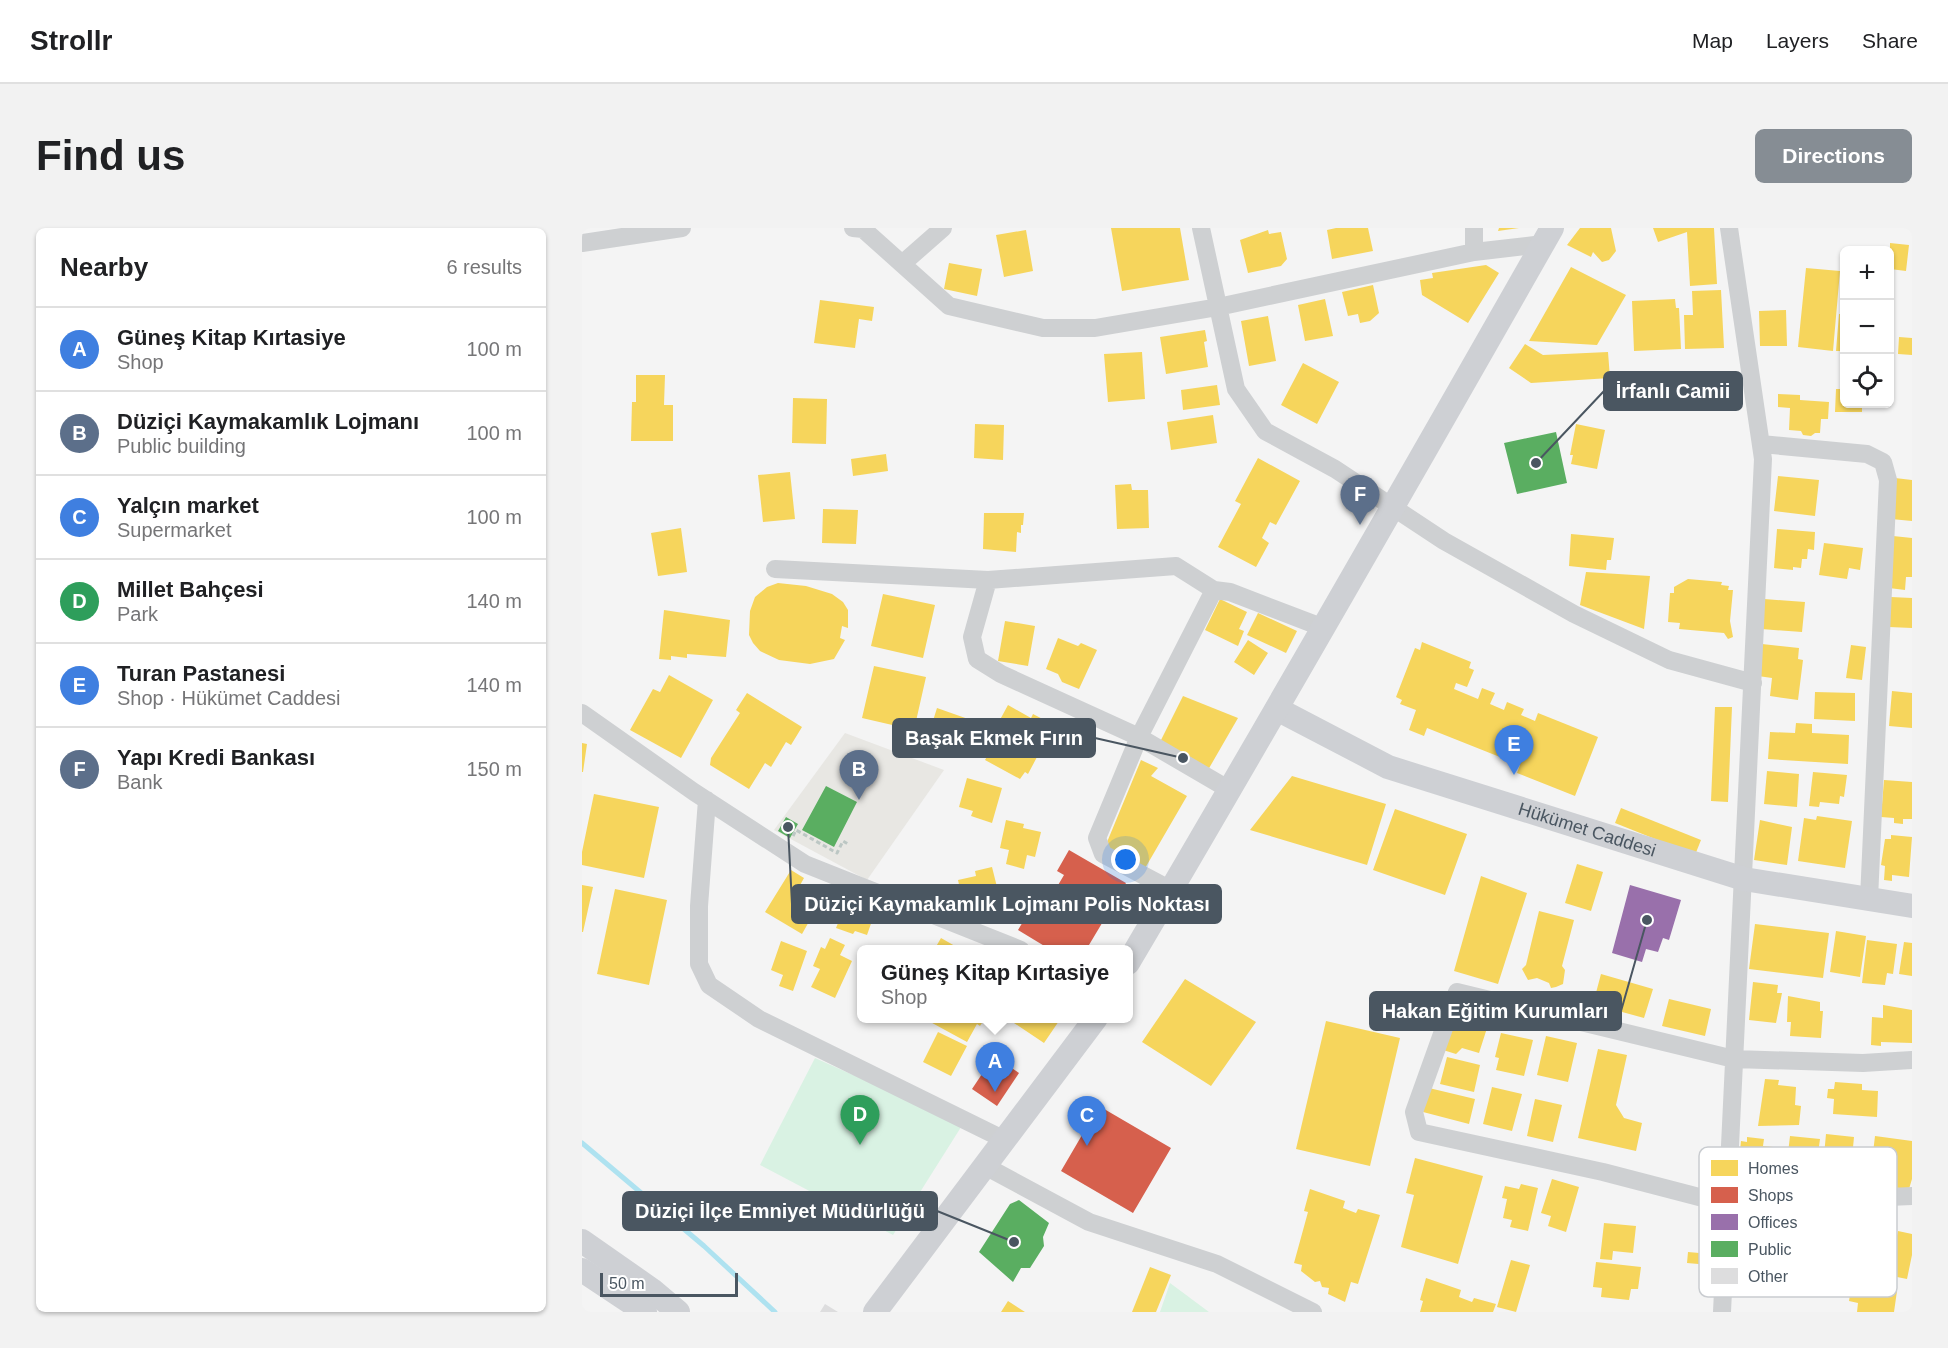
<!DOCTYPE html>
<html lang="en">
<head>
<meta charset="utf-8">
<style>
	:root { --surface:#fff; --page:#f2f2f2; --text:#202124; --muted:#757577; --line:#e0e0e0; --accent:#868d94 }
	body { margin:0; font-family:Arial,sans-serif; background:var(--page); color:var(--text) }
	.controls { position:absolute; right:18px; top:18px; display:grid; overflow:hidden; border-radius:9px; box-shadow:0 2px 4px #0004 }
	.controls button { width:54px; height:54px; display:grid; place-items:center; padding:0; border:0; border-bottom:2px solid var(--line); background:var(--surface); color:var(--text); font:30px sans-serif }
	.scale { position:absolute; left:18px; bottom:15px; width:138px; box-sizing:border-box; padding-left:6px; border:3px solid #4a5661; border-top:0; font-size:16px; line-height:21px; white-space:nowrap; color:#4a5661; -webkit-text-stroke:4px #fff; paint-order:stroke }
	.you { position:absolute; left:544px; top:632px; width:21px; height:21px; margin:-15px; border:4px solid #fff; border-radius:50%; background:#1a73e8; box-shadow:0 0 0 9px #1a73e833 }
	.badge { display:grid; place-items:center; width:39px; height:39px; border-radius:50%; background:var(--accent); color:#fff; font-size:20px; font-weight:700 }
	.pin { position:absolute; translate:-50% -50px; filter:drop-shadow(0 2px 3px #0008) }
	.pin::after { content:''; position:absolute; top:32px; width:21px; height:18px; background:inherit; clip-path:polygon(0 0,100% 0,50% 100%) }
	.popup { position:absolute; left:275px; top:717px; width:276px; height:78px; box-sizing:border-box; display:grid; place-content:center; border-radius:9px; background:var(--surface); filter:drop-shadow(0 2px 4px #0005); font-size:20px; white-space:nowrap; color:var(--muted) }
	.popup b { font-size:22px; color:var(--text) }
	.popup::after { content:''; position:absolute; left:50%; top:100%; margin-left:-12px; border:12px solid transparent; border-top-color:var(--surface) }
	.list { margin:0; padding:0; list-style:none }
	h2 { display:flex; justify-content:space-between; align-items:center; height:78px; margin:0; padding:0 24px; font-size:26px }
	h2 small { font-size:20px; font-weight:400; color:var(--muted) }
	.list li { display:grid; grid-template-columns:39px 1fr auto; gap:18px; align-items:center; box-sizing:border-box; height:84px; padding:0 24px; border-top:2px solid var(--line) }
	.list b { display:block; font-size:22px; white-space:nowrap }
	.list p { margin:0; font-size:20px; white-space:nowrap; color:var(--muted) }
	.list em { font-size:20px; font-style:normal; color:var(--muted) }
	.icon { flex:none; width:33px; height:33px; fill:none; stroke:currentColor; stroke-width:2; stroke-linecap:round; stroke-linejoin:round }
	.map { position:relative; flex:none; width:1330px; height:1084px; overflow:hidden; border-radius:9px }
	header { display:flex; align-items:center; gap:36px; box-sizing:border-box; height:84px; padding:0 30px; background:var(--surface); border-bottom:2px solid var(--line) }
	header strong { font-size:28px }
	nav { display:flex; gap:33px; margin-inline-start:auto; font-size:21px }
	.intro { display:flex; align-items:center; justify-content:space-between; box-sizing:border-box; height:144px; padding:0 36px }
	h1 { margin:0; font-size:42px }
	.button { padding:15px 27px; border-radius:9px; background:var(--accent); color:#fff; font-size:21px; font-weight:700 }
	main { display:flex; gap:36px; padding:0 36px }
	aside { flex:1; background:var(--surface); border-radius:9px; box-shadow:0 2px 4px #0004 }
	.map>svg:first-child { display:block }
	.commercial { fill:#e8e7e3 }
	.green { fill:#d9f2e3 }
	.homes { fill:#f6d55c }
	.shops { fill:#d6604d }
	.offices { fill:#9970ab }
	.public { fill:#5aae61 }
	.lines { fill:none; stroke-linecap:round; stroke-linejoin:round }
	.stream { stroke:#aee2f0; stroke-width:5 }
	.building { fill:#ddddde }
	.path { stroke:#bcc7c4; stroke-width:3; stroke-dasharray:4.5 3; stroke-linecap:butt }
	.street { stroke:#ced0d2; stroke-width:18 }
	.secondary { stroke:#ced0d4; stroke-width:24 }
	.labels { text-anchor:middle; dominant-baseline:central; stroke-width:6; stroke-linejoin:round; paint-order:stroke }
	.street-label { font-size:18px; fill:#4a5661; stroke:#fff }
	.key { fill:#fff; stroke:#c9ccd0; stroke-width:1.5 }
	.key-label { font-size:16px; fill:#4a5661 }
	.leader { fill:none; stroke:#4a5661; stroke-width:2 }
	.callout-dot { fill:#4a5661; stroke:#fff; stroke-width:2 }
	.callout { fill:#4a5661; stroke:#4a5661; stroke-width:2 }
	.callout-label { font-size:20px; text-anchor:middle; font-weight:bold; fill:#fff }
</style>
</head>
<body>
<header>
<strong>Strollr</strong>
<nav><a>Map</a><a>Layers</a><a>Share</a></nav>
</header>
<div class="intro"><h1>Find us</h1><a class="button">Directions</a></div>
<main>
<aside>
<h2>Nearby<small>6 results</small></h2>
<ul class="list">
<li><span class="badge" style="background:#3f7fe0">A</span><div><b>Güneş Kitap Kırtasiye</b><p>Shop</p></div><em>100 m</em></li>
<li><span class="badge" style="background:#5c6f8a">B</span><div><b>Düziçi Kaymakamlık Lojmanı</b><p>Public building</p></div><em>100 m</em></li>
<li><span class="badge" style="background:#3f7fe0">C</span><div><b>Yalçın market</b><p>Supermarket</p></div><em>100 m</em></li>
<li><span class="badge" style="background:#2e9e5b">D</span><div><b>Millet Bahçesi</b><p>Park</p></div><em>140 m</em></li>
<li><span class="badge" style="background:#3f7fe0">E</span><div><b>Turan Pastanesi</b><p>Shop · Hükümet Caddesi</p></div><em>140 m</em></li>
<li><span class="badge" style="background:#5c6f8a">F</span><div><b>Yapı Kredi Bankası</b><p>Bank</p></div><em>150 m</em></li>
</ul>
</aside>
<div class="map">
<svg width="1330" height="1084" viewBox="0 0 1330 1084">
	<rect width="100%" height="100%" fill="#f4f4f4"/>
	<path class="commercial" d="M263 505 362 542 285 652 192 602Z"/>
	<path class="green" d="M233 830 381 896 311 1007 178 937Z
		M588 1055 627 1084H578Z"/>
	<path class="homes" d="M529 0H598L607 52 540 63Z
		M754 0H786L791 23 750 31 745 2Z
		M917 0H937L916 3Z
		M998 0H1029L1034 23 1027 32 1020 34 1011 24 1009 29 985 17Z
		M1071 0H1132L1135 56 1108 58 1105 4 1076 14Z
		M444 2 451 43 422 49 414 7Z
		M686 2 687 6 699 4 705 31 699 38 666 45 658 12Z
		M1308 15 1327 17 1324 43 1308 41Z
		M367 35 400 41 395 68 362 61Z
		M904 37 917 45 886 95 840 67 838 52 851 50 850 45Z
		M989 39 1044 67 1015 117 947 113Z
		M1224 40 1258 43 1251 123 1216 119Z
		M791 57 797 85 788 93 778 95 776 86 766 88 760 64Z
		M1139 62 1142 120 1103 121 1102 87H1111L1110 63Z
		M743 71 751 108 723 113 716 77Z
		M1093 71 1094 80H1097L1099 121 1052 123 1050 73Z
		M238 72 292 79 290 93 277 91 273 120 232 115Z
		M1204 82 1205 118H1178L1177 83Z
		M1257 86H1262V123H1254Z
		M686 88 694 133 667 138 659 93Z
		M623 102 625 113 622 114 626 139 584 146 578 109Z
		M1317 109 1330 110V127L1316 126Z
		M943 116 961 127 1026 124 1028 150 949 155 927 140Z
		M560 124 563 171 526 174 522 126Z
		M721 135 757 154 735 196 699 177Z
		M54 147H83L82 177H91V213H49L50 174H54Z
		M635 157 638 177 601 182 599 162Z
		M1254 161H1262V176H1280V184H1253Z
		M1196 166 1218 167V172L1247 174 1246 191H1239L1238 205H1233L1229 208 1221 207 1219 203 1207 202 1208 180 1196 179Z
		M211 170 245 171 244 216 210 215Z
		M631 187 635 215 589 222 585 194Z
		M393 196 422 197 421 232 392 230Z
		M994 196 1023 202 1015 241 989 236 991 227H988Z
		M304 226 306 243 271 248 269 231Z
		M676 230 718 253 694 297 688 294 680 310 687 315 674 339 636 319 659 276 653 273Z
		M208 244 213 291 181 294 176 247Z
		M1196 248 1237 252 1233 288 1192 283Z
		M1313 250 1330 252V293L1309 291Z
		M549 256 550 262H566L567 300 535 301 533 257Z
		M241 281 276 282 274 316 240 315Z
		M402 285H442L441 297H439V305L435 304 434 324 401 321Z
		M99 300 105 344 76 348 69 305Z
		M1195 301 1233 304 1232 322 1226 321 1225 331H1220L1219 340 1211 339V342L1192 340Z
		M989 306 1032 310 1029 332H1025L1024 342 987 338Z
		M1311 308 1330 310V349H1324L1323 362 1307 360Z
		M1242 315 1281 320 1278 342 1267 340 1265 351 1237 347Z
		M1004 344 1068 348 1062 401 998 377Z
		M1106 351 1140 354 1139 357 1147 358 1146 362H1151L1148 393 1151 409 1146 411 1142 405 1097 401 1098 395 1086 394 1088 365H1092V359Z
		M196 355 224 358 250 366 261 374 266 382V400L260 398 258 410 263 412 252 431 228 436 197 432 178 423 171 415 167 407 168 383 173 369 185 359Z
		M301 366 353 377 341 430 289 418Z
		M1309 369 1330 370V400L1307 399Z
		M638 371 665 384 657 401 662 403 656 418 623 402Z
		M1182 371 1223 374 1220 404 1179 401Z
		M82 382 148 392 144 429 105 426V430L89 428V432L77 431Z
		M676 385 715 403 704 425 665 407Z
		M423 393 453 398 446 438 416 433Z
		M476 410 496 418 499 415 515 422 497 461 480 454 476 446 464 441Z
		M666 412 686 425 672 447 652 434Z
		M840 414 889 434 887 440 892 442 885 459 874 455 872 461 896 471 900 460 913 465 908 476 922 482 925 474 942 481 939 487 953 493 956 485 1016 509 993 568 935 545 938 537 845 500 842 508 827 502 834 482 818 476 820 472 814 469 833 420 838 422Z
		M1180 416 1217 420 1216 431 1221 432 1216 472 1188 468 1190 450 1176 448Z
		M1269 417 1284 419 1280 452 1264 450Z
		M292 438 344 449 332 502 280 490Z
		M87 447 131 472 99 530 48 502 71 461 78 464Z
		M1310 463 1330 465V500L1307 498Z
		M1233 464 1273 465V493L1232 491Z
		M165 465 220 499 209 517 204 514 189 539 183 535 167 561 128 537 129 530 158 485 154 482Z
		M601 468 656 490 626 542 578 514Z
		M426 477 449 490 451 486 472 497 446 546 443 544 438 551 403 532 407 525 401 523Z
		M1133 479H1150L1146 574 1129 573Z
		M355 480 389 492 376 529 343 518Z
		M1214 495 1230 496V505L1267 507 1266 536 1186 531 1188 504 1213 505Z
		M0 515 5 516 1 544H0Z
		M559 532 576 540 569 548 605 568 562 642 523 619Z
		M1185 543 1217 546 1215 579 1182 576Z
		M1231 544 1265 547 1262 569 1258 568 1257 576 1238 574 1237 579 1227 578Z
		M710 548 804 576 785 637 668 602Z
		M385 550 420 560 410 595 389 588 391 583 377 579Z
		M1302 552 1330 554V591H1321V596L1312 595V590L1299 589Z
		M12 566 77 579 62 650 0 637V624Z
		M1039 580 1119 612 1113 627 1033 595Z
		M813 581 885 606 863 667 791 642Z
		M1235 588 1270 593 1263 640 1216 633 1222 590 1234 592Z
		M424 592 442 596 441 600 459 604 453 629 445 627 442 641 424 636 427 622 418 620Z
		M1178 592 1210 599 1205 637 1172 632Z
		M1309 607 1330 609 1327 649 1310 647V653L1302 652 1303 638 1299 637 1303 611H1309Z
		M995 636 1021 644 1009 683 983 675Z
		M410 639 417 667 411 669 415 686 385 693 376 652 394 648 393 643Z
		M209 642 222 650 217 659 230 666 225 675 230 678 225 687 229 690 220 706 183 684Z
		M899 648 945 665 916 756 872 743Z
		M0 657 11 659 1 704H0Z
		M33 661 85 672 67 757 15 746Z
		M259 663 301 678 296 692 291 690 285 707 273 703 271 706 254 700 263 678 255 675Z
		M957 683 992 692 980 738 983 742 981 756 974 759 969 760 967 755 955 750 946 752 940 741 944 737Z
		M1173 696 1247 705 1241 750 1167 741Z
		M1254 703 1284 708 1278 749 1248 744Z
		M248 710 263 717 258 727 270 733 253 770 229 759 238 741 231 738 239 719 243 721Z
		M359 710 380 722H352Z
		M1285 712 1315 716 1311 746 1305 745 1303 757 1280 755Z
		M199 713 225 723 211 763 197 758 201 747 189 742Z
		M1322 714 1330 715V748L1317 746Z
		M1019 746 1071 761 1062 790 1011 776Z
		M603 751 674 794 629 858 560 814Z
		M1171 754 1196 757 1195 765H1200L1194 795 1167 792Z
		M1206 768 1238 774V783H1241L1239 810 1208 808 1209 794H1205Z
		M1087 771 1129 781 1123 808 1080 798Z
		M1301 777 1330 782V815L1299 814V818L1289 817 1290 789 1301 790Z
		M872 787 906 797 897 825 880 820 874 826 861 822Z
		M341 790H403L398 798 395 796 385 814Z
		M435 790H479L462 815 432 795Z
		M744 793 818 810 788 938 714 921Z
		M356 804 385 818 369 848 341 834Z
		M919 805 951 812 942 848 914 842 917 830 913 829Z
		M964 808 995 815 986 854 955 847Z
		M1016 821 1045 827 1034 877 1042 890 1060 895 1054 923 996 910Z
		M865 829 898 837 892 864 858 856Z
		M1183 851 1197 852 1196 857 1214 859 1213 877 1219 878 1217 897 1176 898Z
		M1253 854 1280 856V862L1296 863 1295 889 1251 886 1252 871 1245 870 1246 861H1252Z
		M910 859 940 866 930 903 901 896Z
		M847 860 893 871 887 896 841 884Z
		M953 871 980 877 971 914 945 908Z
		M1244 906 1272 909 1268 951 1240 949Z
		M1208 908 1238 911 1232 955 1203 951Z
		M1293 908 1330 913V951L1327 961 1307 959 1308 952 1288 950Z
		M1165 909 1182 911 1181 918 1191 919V944L1187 943 1185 961 1159 958 1161 943H1156L1159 913 1165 914Z
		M833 930 901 948 876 1036 819 1019 832 967 824 965Z
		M970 951 997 959 984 1004 966 998 969 988 959 985Z
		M939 956 956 960 946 1003 928 999 930 992 921 990 925 971 920 970 923 958 937 961Z
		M728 961 763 973 761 980 774 985 776 981 798 987 776 1056 769 1054 763 1074 746 1066 747 1060 740 1059 738 1053 733 1054 719 1043 720 1037 712 1035 726 984 722 983Z
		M1022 995 1054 998 1051 1025 1031 1023 1030 1032 1018 1031Z
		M1208 995 1250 1002 1247 1017 1243 1016 1239 1038 1203 1033Z
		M1316 1003 1330 1006V1027L1325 1051 1295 1045 1298 1034 1309 1036Z
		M1106 1024 1129 1026 1128 1037 1105 1035Z
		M929 1032 948 1037 934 1084 915 1079Z
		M1014 1034 1059 1039 1056 1061H1049L1047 1072 1019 1069 1020 1060 1011 1059Z
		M568 1039 589 1047 574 1084H550Z
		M844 1050 879 1062 877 1069 890 1074 892 1070 914 1076 911 1084H838L841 1073 838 1072Z
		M1270 1055 1315 1063 1312 1084H1275L1276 1075 1267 1073Z
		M426 1073 443 1084H419Z"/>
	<path class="shops" d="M487 622 544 655 504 722H469L436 702 448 682 453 685 467 661 472 664 482 647 475 643Z
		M412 828 437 845 415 878 390 861Z
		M517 878 589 920 551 985 479 943Z"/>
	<path class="offices" d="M1048 657 1099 672 1087 712 1081 710 1076 724 1064 721 1060 734 1030 725Z"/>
	<path class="public" d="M974 204 985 255 935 266 922 215Z
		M244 558 275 574 252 619 220 602Z
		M204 589 216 596 208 610 196 603Z
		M437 972 467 995 461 1009 462 1018 448 1040H439L431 1054 397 1024 428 976Z"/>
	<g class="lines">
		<path class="stream" d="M0 915 122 1018 193 1084"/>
	</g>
	<path class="building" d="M243 1076 256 1084H238Z"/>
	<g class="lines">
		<path class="path" d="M211 608 214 602 255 625 261 613 266 616"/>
		<path class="street" d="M271 0 281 1 367 78 461 100H513L636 79 892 24 961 16
			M619 0 654 161 683 203 753 241 862 313 992 386 1087 432 1171 455
			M892 0V24
			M0 15 100 0
			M320 36 361 0
			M1179 216 1285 226 1301 234 1306 252 1287 671
			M193 341 406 352 594 338 632 362 648 364 742 400
			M406 352 390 409 395 431 419 446 557 509 646 561
			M0 485 112 564 223 636 439 722
			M125 572 117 678V736L127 757 177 791 423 912
			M589 662 521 626 515 610 557 509 632 362
			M1330 832 1281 835 1152 831 875 764 832 884 837 904 1021 944 1144 976 1330 968
			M403 938 507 994 635 1036 731 1084
			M1140 1084 1181 231 1147 0"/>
		<g class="secondary">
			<path id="s1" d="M695 481 806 539 1162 651 1330 678"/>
			<path d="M546 735C690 491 830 246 970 0"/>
			<path d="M0 1013 70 1062 96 1084"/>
			<path d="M0 1042 63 1084"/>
			<path d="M293 1084 514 790"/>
		</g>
	</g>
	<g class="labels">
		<g class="street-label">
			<text stroke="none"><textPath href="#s1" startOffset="334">Hükümet Caddesi</textPath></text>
		</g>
	</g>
	<rect x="1117" y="919" width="198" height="150" rx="9" class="key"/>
	<rect x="1129" y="932" width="27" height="16" fill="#f6d55c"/>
	<rect x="1129" y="959" width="27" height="16" fill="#d6604d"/>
	<rect x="1129" y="986" width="27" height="16" fill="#9970ab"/>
	<rect x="1129" y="1013" width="27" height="16" fill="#5aae61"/>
	<rect x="1129" y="1040" width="27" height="16" fill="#ddddde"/>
	<g class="key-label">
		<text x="1166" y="946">Homes</text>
		<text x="1166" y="973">Shops</text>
		<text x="1166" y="1000">Offices</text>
		<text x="1166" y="1027">Public</text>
		<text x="1166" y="1054">Other</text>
	</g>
	<path class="leader" d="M954 235L1022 163M601 530L513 510M206 599L210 676M1065 692L1039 783M432 1014L355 983"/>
	<g class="callout-dot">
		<circle cx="954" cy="235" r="6"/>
		<circle cx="601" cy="530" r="6"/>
		<circle cx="206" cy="599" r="6"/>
		<circle cx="1065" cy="692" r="6"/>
		<circle cx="432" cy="1014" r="6"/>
	</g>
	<g class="callout">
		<rect x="1022" y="144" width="138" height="38" rx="6"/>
		<rect x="311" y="491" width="202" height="38" rx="6"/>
		<rect x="210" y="657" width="429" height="38" rx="6"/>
		<rect x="788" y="764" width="251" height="38" rx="6"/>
		<rect x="41" y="964" width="314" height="38" rx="6"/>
	</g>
	<g class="callout-label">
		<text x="1091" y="170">İrfanlı Camii</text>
		<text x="412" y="517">Başak Ekmek Fırın</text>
		<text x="425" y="683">Düziçi Kaymakamlık Lojmanı Polis Noktası</text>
		<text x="913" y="790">Hakan Eğitim Kurumları</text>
		<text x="198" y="990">Düziçi İlçe Emniyet Müdürlüğü</text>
	</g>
</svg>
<div class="controls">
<button>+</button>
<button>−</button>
<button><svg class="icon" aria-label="locate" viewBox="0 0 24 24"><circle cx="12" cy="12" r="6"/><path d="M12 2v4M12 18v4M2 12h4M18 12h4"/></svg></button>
</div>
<div class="scale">50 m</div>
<div class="you"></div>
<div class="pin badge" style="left:413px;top:864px;background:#3f7fe0">A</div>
<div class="popup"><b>Güneş Kitap Kırtasiye</b>Shop</div>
<div class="pin badge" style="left:277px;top:572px;background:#5c6f8a">B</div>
<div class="pin badge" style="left:505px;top:918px;background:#3f7fe0">C</div>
<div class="pin badge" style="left:278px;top:917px;background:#2e9e5b">D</div>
<div class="pin badge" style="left:932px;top:547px;background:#3f7fe0">E</div>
<div class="pin badge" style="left:778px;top:297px;background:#5c6f8a">F</div>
</div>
</main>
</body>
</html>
